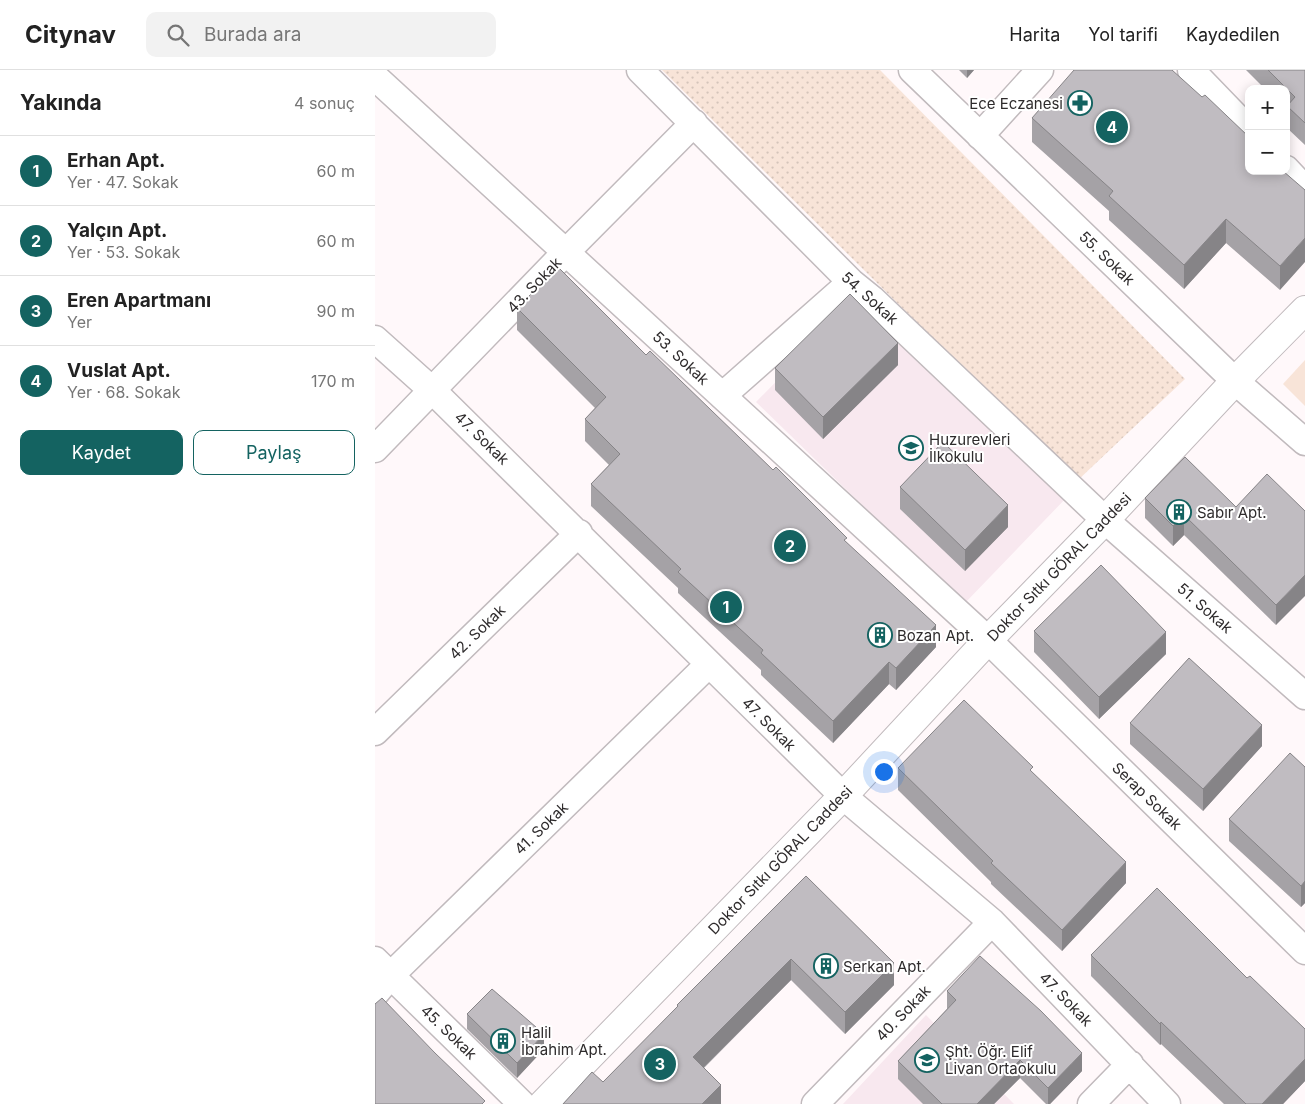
<!DOCTYPE html>
<html lang="tr">
<head>
<meta charset="utf-8">
<style>
	:root { --surface:#fff; --page:#f2f2f2; --text:#222; --muted:#767676; --line:#e0e0e0; --accent:#146361 }
	body { margin:0; font-family:Inter,sans-serif; background:var(--page); color:var(--text) }
	.controls { position:absolute; right:15px; top:15px; display:grid; overflow:hidden; border-radius:10px; box-shadow:0 2px 12px #0003 }
	.controls button { width:45px; height:45px; display:grid; place-items:center; padding:0; border:0; border-bottom:1px solid var(--line); background:var(--surface); color:var(--text); font:25px sans-serif }
	.you { position:absolute; left:508px; top:701px; width:18px; height:18px; margin:-12px; border:4px solid #fff; border-radius:50%; background:#1a73e8; box-shadow:0 0 0 8px #1a73e833 }
	.badge { display:grid; place-items:center; width:32px; height:32px; border-radius:50%; background:var(--accent); color:#fff; font-size:16px; font-weight:700 }
	.pin { position:absolute; translate:-50% -50%; border:2px solid #fff; box-shadow:0 1px 5px #0006 }
	.list { margin:0; padding:0; list-style:none }
	h2 { display:flex; justify-content:space-between; align-items:center; height:65px; margin:0; padding:0 20px; font-size:21px }
	h2 small { font-size:16px; font-weight:400; color:var(--muted) }
	.list li { display:grid; grid-template-columns:32px 1fr auto; gap:15px; align-items:center; box-sizing:border-box; height:70px; padding:0 20px; border-top:1px solid var(--line) }
	.list b { display:block; font-size:19px; white-space:nowrap }
	.list p { margin:0; font-size:16px; white-space:nowrap; color:var(--muted) }
	.list em { font-size:16px; font-style:normal; color:var(--muted) }
	.actions { display:flex; gap:10px; padding:15px 20px }
	.actions a { flex:1; padding:11px 0; border:1px solid var(--accent); border-radius:10px; text-align:center; font-size:18px; color:var(--accent) }
	.actions .main { background:var(--accent); color:#fff }
	.icon { flex:none; width:28px; height:28px; fill:none; stroke:currentColor; stroke-width:2; stroke-linecap:round; stroke-linejoin:round }
	.map { position:relative; flex:none; width:930px; height:1034px; overflow:hidden }
	header { display:flex; align-items:center; gap:30px; box-sizing:border-box; height:70px; padding:0 25px; background:var(--surface); border-bottom:1px solid var(--line) }
	header strong { font-size:24px }
	nav { display:flex; gap:28px; margin-inline-start:auto; font-size:18px }
	.search { width:350px; height:45px; background:var(--page); display:flex; align-items:center; gap:12px; box-sizing:border-box; padding:0 18px; border-radius:10px; color:var(--muted); font-size:19px }
	main { display:flex }
	aside { flex:1; background:var(--surface) }
	.map>svg:first-child { display:block }
	.built { fill:#f8e8ef }
	.grass { fill:#f8e4d8 }
	.park { fill:url(#park-dots) }
	.lines { fill:none; stroke-linecap:round; stroke-linejoin:round }
	.minor-casing { stroke:#c1babd; stroke-width:29 }
	.tertiary-casing { stroke:#c1babd; stroke-width:30 }
	.minor { stroke:#fff; stroke-width:26 }
	.tertiary { stroke:#fff; stroke-width:28 }
	.wall { fill:#a5a2a6 }
	.shaded-wall { fill:#868487 }
	.building { fill:#c0bcc1; stroke:#868487 }
	.labels { text-anchor:middle; dominant-baseline:central; stroke-width:4; stroke-linejoin:round; paint-order:stroke }
	.poi-label { font-size:15px; fill:#2e2b2c; stroke:#fff; text-anchor:start }
	.street-label { font-size:15px; fill:#2e2b2c; stroke:#fff }
</style>
</head>
<body>
<header>
<strong>Citynav</strong>
<div class="search"><svg class="icon" aria-label="search" viewBox="0 0 24 24"><circle cx="10" cy="10" r="6"/><path d="M15 15l6 6"/></svg>Burada ara</div>
<nav><a>Harita</a><a>Yol tarifi</a><a>Kaydedilen</a></nav>
</header>
<main>
<aside>
<h2>Yakında<small>4 sonuç</small></h2>
<ul class="list">
<li><span class="badge">1</span><div><b>Erhan Apt.</b><p>Yer · 47. Sokak</p></div><em>60 m</em></li>
<li><span class="badge">2</span><div><b>Yalçın Apt.</b><p>Yer · 53. Sokak</p></div><em>60 m</em></li>
<li><span class="badge">3</span><div><b>Eren Apartmanı</b><p>Yer</p></div><em>90 m</em></li>
<li><span class="badge">4</span><div><b>Vuslat Apt.</b><p>Yer · 68. Sokak</p></div><em>170 m</em></li>
</ul>
<div class="actions"><a class="main">Kaydet</a><a>Paylaş</a></div>
</aside>
<div class="map">
<svg width="930" height="1034" viewBox="0 0 930 1034">
	<defs>
		<pattern id="park-dots" width="8" height="8" patternUnits="userSpaceOnUse" patternTransform="scale(1.25)"><rect width="8" height="8" fill="#f8e4d8"/><path d="M2 2h.1M6 6h.1" fill="none" stroke="#d5c4ba" stroke-width="1.8" stroke-linecap="round"/></pattern>
	</defs>
	<rect width="100%" height="100%" fill="#fff8fa"/>
	<path class="built" d="M481 230 694 425 589 534 381 332Z
		M551 945 639 1034H468Z"/>
	<path class="grass" d="M930 290V336L908 314Z"/>
	<path class="park" d="M287 0H505L810 309 702 411Z"/>
	<g class="lines">
		<defs>
			<path id="minor" d="M265 0 476 212 497 229 730 450 930 626
				M537 0 860 311 930 372
				M816 0 874 60
				M0 7 613 570 930 881
				M605 66 665 0
				M911 99 930 119
				M0 269 58 321 468 726 617 852 792 1034
				M347 326 476 212
				M0 379 191 182 319 53
				M0 662 204 463
				M0 890 147 1034
				M0 924 16 905 334 594
				M440 1034 617 852
				M716 1034 755 994"/>
			<path id="tertiary" d="M168 1034 468 726 613 570 730 450 860 311 930 240"/>
		</defs>
		<use href="#minor" class="minor-casing"/>
		<use href="#tertiary" class="tertiary-casing"/>
		<use href="#minor" class="minor"/>
		<use href="#tertiary" class="tertiary"/>
	</g>
	<path class="wall" d="M584 0H599L592 8Z
		M871 0H930V75L912 58 911 19H890Z
		M657 48 874 101H908L905 220 851 173 809 219 734 150V141L657 72Z
		M142 238 271 285 472 473 561 577 521 620 514 614 458 673 386 605V600L303 523V518L216 436V414L234 395 210 371V349L220 338 142 260Z
		M523 295 448 369 400 320V298Z
		M525 417 633 457 590 501 525 439Z
		M770 428 861 437 930 441 901 555 809 465 798 476 770 448Z
		M659 561 791 584 724 649 659 582Z
		M755 653 887 676 828 741 755 674Z
		M930 697V833L926 837 854 771V749Z
		M523 698 658 703 751 813 687 881 616 814V812L523 720Z
		M431 806 519 915 470 964 416 910 329 998 346 1034 228 1012 302 938V935Z
		M716 885 872 908 930 1011 908 1034H849L786 974 785 975 716 906Z
		M572 921 707 1001 675 1034H671L645 1008 619 1034H548L523 1009V991L572 939Z
		M92 944 169 979 142 1008 92 959Z"/>
	<path class="shaded-wall" d="M592 0H599L592 8Z
		M851 149V173L809 219V195Z
		M930 168V192L905 220V196Z
		M523 273V295L448 369V347Z
		M633 435V457L590 501V480Z
		M809 445V465L798 476V456Z
		M930 505V526L901 555V535Z
		M561 555V577L521 620V598Z
		M791 562V584L724 649V627Z
		M514 592V614L458 673V651Z
		M887 655V676L828 741V719Z
		M751 792V813L687 881V860Z
		M930 811V833L926 837V816Z
		M416 889V910L318 1008V987Z
		M519 893V915L470 964V942Z
		M786 952V974L785 975V954Z
		M169 964V979L142 1008V993Z
		M707 983V1001L675 1034H673V1018Z
		M930 989V1011L908 1034H887Z
		M645 990V1008L619 1034H602Z
		M346 1015V1034H327Z"/>
	<path class="building" d="M699 0H797L827 27 830 25 874 67V101H908L930 120V168L905 196 851 149 809 195 734 126 738 121 657 48Z
		M893 0H930V53L912 36 920 27Z
		M183 197 271 285 275 281 398 400 401 397 472 468 469 470 561 555 521 598 514 592 458 651 386 583 388 580 303 502 306 499 216 414 245 384 210 349 231 327 142 238Z
		M475 224 523 273 448 347 400 298Z
		M568 372 633 435 590 480 525 417Z
		M810 387 861 437 892 404 930 441V505L901 535 809 445 798 456 770 428Z
		M726 495 791 562 724 627 659 561Z
		M814 588 887 655 828 719 755 653Z
		M589 630 658 697 655 700 751 792 687 860 616 793 618 791 523 698Z
		M915 683 930 697V811L926 816 854 749Z
		M431 806 519 893 470 942 416 889 318 987 346 1015 327 1034H188L217 1002 228 1012 303 936 302 935Z
		M782 818 872 908 875 906 930 959V989L887 1034H871L786 952 785 954 716 885Z
		M605 886 666 941 707 983 673 1018 645 990 602 1034H567L523 991 581 930 572 921Z
		M117 919 169 964 142 993 92 944Z
		M7 928 60 983 110 1031 107 1034H0V934Z"/>
	<defs>
		<symbol id="pharmacy-ring" viewBox="-11 -11 22 22"><circle r="9.5" fill="#fff" stroke="#146361" stroke-width="1.5"/><path d="M-2-6h4v4h4v4h-4v4h-4v-4h-4v-4h4Z" fill="#146361"/></symbol>
		<symbol id="school-ring" viewBox="-11 -11 22 22"><circle r="9.5" fill="#fff" stroke="#146361" stroke-width="1.5"/><path d="M0-5L7-2L0 1L-7-2ZM-4 1L0 2.5L4 1V4Q0 6-4 4Z" fill="#146361"/></symbol>
		<symbol id="building-ring" viewBox="-11 -11 22 22"><circle r="9.5" fill="#fff" stroke="#146361" stroke-width="1.5"/><path d="M-4-6H4V6H1V3H-1V6H-4ZM-2.5-4.3h1.7v1.8h-1.7ZM.8-4.3h1.7v1.8H.8ZM-2.5-1h1.7V.8h-1.7ZM.8-1h1.7V.8H.8Z" fill="#146361"/></symbol>
	</defs>
	<g fill-rule="evenodd">
		<use href="#pharmacy-ring" x="691" y="19" width="28" height="28"/>
		<use href="#school-ring" x="522" y="364" width="28" height="28"/>
		<use href="#building-ring" x="790" y="428" width="28" height="28"/>
		<use href="#building-ring" x="491" y="551" width="28" height="28"/>
		<use href="#building-ring" x="437" y="882" width="28" height="28"/>
		<use href="#building-ring" x="114" y="957" width="28" height="28"/>
		<use href="#school-ring" x="538" y="976" width="28" height="28"/>
	</g>
	<g class="labels">
		<g class="poi-label">
			<text x="688" y="33" text-anchor="end">Ece Eczanesi</text>
			<text x="554" y="369">Huzurevleri<tspan x="554" dy="17">İlkokulu</tspan></text>
			<text x="822" y="442">Sabır Apt.</text>
			<text x="522" y="565">Bozan Apt.</text>
			<text x="468" y="896">Serkan Apt.</text>
			<text x="146" y="962">Halil<tspan x="146" dy="17">İbrahim Apt.</tspan></text>
			<text x="570" y="981">Şht. Öğr. Elif<tspan x="570" dy="17">Livan Ortaokulu</tspan></text>
		</g>
		<g class="street-label">
			<text transform="translate(732 188) rotate(44)">55. Sokak</text>
			<text transform="translate(159 215) rotate(-46)">43. Sokak</text>
			<text transform="translate(495 228) rotate(42)">54. Sokak</text>
			<text transform="translate(306 288) rotate(43)">53. Sokak</text>
			<text transform="translate(107 368) rotate(44)">47. Sokak</text>
			<text transform="translate(684 497) rotate(-46)">Doktor Sıtkı GÖRAL Caddesi</text>
			<text transform="translate(830 538) rotate(41)">51. Sokak</text>
			<text transform="translate(102 562) rotate(-44)">42. Sokak</text>
			<text transform="translate(394 654) rotate(45)">47. Sokak</text>
			<text transform="translate(772 726) rotate(44)">Serap Sokak</text>
			<text transform="translate(166 758) rotate(-44)">41. Sokak</text>
			<text transform="translate(405 790) rotate(-46)">Doktor Sıtkı GÖRAL Caddesi</text>
			<text transform="translate(691 929) rotate(46)">47. Sokak</text>
			<text transform="translate(528 943) rotate(-46)">40. Sokak</text>
			<text transform="translate(74 962) rotate(44)">45. Sokak</text>
		</g>
	</g>
</svg>
<div class="controls">
<button>+</button>
<button>−</button>
</div>
<div class="you"></div>
<div class="pin badge" style="left:351px;top:537px">1</div>
<div class="pin badge" style="left:415px;top:476px">2</div>
<div class="pin badge" style="left:285px;top:994px">3</div>
<div class="pin badge" style="left:737px;top:57px">4</div>
</div>
</main>
</body>
</html>
